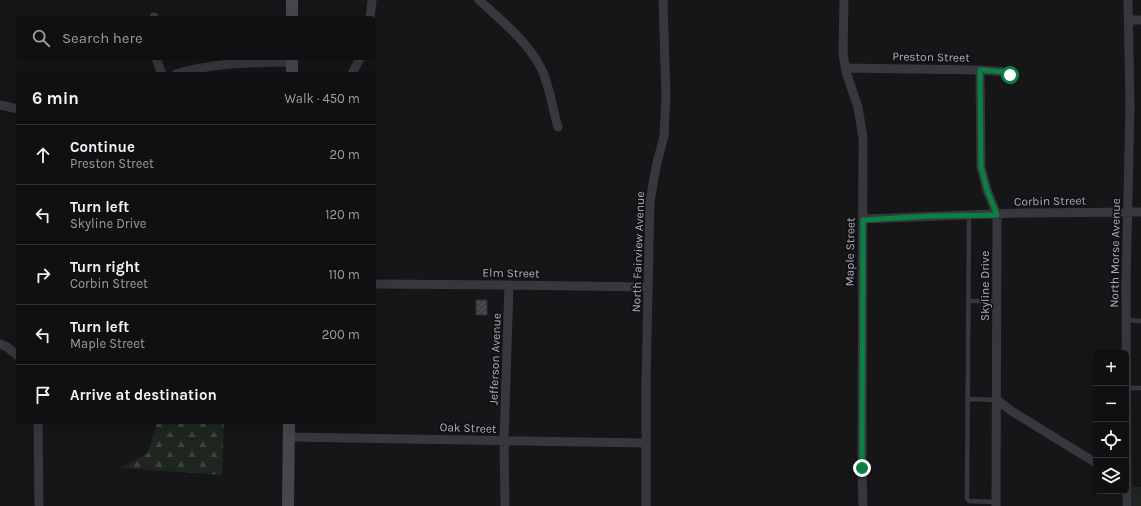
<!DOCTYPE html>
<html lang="en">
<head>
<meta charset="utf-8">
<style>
	:root { --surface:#101012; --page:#19191b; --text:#f1f3f6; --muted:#9c9d9f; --line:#303032 }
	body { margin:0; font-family:Karla,sans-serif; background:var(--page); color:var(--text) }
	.controls { position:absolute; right:12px; bottom:12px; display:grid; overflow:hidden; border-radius:6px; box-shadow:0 4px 16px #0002 }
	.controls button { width:36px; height:36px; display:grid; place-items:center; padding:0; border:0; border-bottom:1px solid var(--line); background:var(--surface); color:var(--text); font:20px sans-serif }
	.stop { position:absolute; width:12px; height:12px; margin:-9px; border:3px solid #0b8043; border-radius:50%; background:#fff }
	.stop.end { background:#0b8043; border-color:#fff; box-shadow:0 1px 4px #0008 }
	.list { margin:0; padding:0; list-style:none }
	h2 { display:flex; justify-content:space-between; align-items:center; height:52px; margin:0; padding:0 16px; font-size:17px }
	h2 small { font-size:13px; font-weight:400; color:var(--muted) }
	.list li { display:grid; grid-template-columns:26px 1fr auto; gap:12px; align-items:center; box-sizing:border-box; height:60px; padding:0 16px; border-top:1px solid var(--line) }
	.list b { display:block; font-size:15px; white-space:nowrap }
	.list p { margin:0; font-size:13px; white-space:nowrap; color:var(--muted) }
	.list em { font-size:13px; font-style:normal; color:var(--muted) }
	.icon { flex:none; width:22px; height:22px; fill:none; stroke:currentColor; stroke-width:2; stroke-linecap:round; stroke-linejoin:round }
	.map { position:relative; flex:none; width:1141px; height:506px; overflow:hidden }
	.search { position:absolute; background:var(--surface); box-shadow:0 4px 16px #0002; left:16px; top:16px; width:360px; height:44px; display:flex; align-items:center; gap:10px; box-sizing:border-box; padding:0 14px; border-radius:6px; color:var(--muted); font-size:15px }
	.panel { position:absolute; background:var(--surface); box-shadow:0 4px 16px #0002; left:16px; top:72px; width:360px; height:352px; border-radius:6px }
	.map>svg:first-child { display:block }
	.green { fill:#1e261f }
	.forest { fill:url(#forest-firs) }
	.building { fill:url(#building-hatch); stroke:#303034 }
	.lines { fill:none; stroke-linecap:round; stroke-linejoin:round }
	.lane { stroke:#37383d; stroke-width:4.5 }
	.street { stroke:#37383d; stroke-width:9 }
	.secondary { stroke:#45474d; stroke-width:12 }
	.route { stroke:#0b8043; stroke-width:5 }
	.labels { text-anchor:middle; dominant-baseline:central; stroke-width:3.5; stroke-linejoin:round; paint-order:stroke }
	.street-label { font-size:12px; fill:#a8aeb9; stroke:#111113 }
</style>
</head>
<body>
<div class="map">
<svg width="1141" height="506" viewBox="0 0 1141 506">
	<defs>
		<pattern id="forest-firs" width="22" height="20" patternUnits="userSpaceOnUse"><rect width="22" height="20" fill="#1e261f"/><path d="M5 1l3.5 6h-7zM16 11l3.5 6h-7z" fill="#3c433d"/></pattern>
		<pattern id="building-hatch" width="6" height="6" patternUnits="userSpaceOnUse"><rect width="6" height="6" fill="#404145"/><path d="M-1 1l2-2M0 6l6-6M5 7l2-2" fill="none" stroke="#595a5e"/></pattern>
	</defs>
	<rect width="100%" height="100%" fill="#161618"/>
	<path class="green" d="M1132 487H1141V506H1132Z"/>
	<path class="forest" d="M157 422H224L222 475 121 468 148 453Z"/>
	<path class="building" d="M476 300H487V315H476Z"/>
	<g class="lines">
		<path class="lane" d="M969 215 967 499 969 501 996 502
			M969 301H997
			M1127 320 1141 321
			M1127 388H1141
			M968 399 997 400"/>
		<path class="street" d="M479 0C501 20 527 41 541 68 550 86 552 108 558 127
			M844 0 843 53 846 72 858 107 863 138 862 468 863 506
			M154 18V17
			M370 18 372 0
			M1129 20H1141
			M156 58 162 74
			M845 68 980 70 1007 72 1012 80
			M980 70 981 167 987 190 997 215 996 506
			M176 74C215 62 252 63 292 62
			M352 74 360 58
			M0 105 18 109
			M863 219 1021 213 1141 212
			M374 284 509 285 648 287
			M0 344 7 347 18 356
			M997 400 1013 412 1096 463
			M38 422 39 506
			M289 437 646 443
			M505 506 504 441 509 285
			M646 506V383L650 201 656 167 664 136 666 97 663 0
			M1127 506 1126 285 1130 106 1128 0"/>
		<path class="secondary" d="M292 0V18
			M292 58V74
			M288 506 289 422"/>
	</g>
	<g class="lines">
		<path class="route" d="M862 468 863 220 930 216 997 215 987 190 981 167 980 70 1007 72 1010 75"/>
	</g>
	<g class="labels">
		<g class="street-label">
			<text transform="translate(931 57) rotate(1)">Preston Street</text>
			<text transform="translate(1050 201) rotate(-1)">Corbin Street</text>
			<text transform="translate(638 252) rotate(-88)">North Fairview Avenue</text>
			<text transform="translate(850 252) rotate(-89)">Maple Street</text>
			<text transform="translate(1115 253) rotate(-89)">North Morse Avenue</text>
			<text transform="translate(511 273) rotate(1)">Elm Street</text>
			<text transform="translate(985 286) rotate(-90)">Skyline Drive</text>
			<text transform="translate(495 359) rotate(-88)">Jefferson Avenue</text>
			<text transform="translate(468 428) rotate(2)">Oak Street</text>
		</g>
	</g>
</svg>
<div class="controls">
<button>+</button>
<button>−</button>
<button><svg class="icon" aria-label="locate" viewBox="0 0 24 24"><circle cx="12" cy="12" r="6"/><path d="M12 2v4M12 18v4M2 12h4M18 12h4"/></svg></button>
<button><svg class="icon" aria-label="layers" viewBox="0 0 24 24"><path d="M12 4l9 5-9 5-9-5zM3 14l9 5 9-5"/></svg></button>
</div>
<div class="stop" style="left:1010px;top:75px"></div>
<div class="stop end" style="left:862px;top:468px"></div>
<div class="search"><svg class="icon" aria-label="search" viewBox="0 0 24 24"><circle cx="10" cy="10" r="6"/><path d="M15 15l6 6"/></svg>Search here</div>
<section class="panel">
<h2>6 min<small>Walk · 450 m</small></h2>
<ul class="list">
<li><svg class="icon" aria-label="ahead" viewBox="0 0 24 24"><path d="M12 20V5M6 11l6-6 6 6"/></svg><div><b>Continue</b><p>Preston Street</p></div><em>20 m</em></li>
<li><svg class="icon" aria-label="left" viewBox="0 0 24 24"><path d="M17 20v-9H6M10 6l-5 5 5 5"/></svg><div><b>Turn left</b><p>Skyline Drive</p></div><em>120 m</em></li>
<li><svg class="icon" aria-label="right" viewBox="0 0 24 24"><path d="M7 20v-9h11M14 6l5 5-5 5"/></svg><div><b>Turn right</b><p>Corbin Street</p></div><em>110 m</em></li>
<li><svg class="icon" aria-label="left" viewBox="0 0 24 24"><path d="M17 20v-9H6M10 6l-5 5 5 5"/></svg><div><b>Turn left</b><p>Maple Street</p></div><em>200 m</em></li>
<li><svg class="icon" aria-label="arrive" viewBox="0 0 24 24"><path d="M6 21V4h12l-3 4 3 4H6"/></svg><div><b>Arrive at destination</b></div></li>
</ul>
</section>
</div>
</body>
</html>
